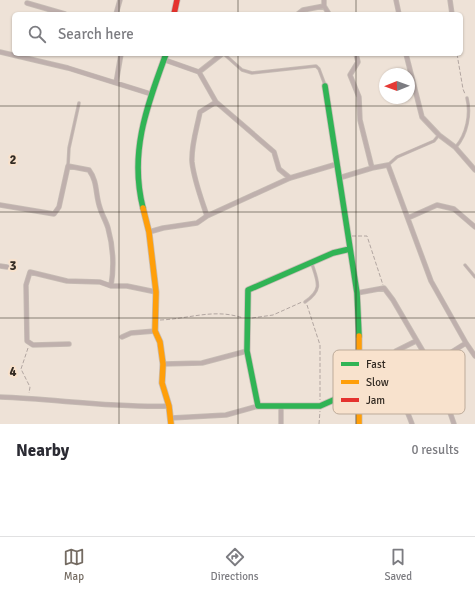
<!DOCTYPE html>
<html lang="en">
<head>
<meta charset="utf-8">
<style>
	:root { --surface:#fff; --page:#f7f7f7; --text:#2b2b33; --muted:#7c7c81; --line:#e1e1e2; --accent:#746b62 }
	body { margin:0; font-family:Signika,sans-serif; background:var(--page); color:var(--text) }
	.compass { position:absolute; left:379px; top:68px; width:36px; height:36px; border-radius:50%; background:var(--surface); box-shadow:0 1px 3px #0004; rotate:269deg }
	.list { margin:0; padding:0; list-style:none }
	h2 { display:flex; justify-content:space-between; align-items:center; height:52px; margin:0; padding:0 16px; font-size:17px }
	h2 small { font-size:13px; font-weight:400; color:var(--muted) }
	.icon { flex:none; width:22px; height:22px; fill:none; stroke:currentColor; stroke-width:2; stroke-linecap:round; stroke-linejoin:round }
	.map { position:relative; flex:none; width:475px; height:424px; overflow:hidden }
	.search { position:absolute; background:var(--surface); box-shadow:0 1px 3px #0004; left:12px; right:12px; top:12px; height:44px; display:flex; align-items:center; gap:10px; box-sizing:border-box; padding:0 14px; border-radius:6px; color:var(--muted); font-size:15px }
	.sheet { height:112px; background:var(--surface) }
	nav { display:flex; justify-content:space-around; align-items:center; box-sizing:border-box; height:56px; border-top:1px solid var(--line); background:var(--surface); font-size:11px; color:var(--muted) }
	nav a { display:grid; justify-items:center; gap:2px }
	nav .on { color:var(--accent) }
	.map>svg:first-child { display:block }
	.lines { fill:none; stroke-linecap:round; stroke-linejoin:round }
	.lane-casing { stroke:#c7bdb5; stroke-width:3.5 }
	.street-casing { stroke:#c7bdb5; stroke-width:5.5 }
	.fast-casing { stroke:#c7bdb5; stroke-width:7 }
	.slow-casing { stroke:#c7bdb5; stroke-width:7 }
	.jam-casing { stroke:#c7bdb5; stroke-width:7 }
	.path { stroke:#b2a6a1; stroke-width:1; stroke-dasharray:4 2; stroke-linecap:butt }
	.lane { stroke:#bfb0ad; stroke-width:2 }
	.street { stroke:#bfb0ad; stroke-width:4 }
	.fast { stroke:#30b455; stroke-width:5.5 }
	.slow { stroke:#ff9f0a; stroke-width:5.5 }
	.jam { stroke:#e5322d; stroke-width:5.5 }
	.grid { fill:none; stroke:#332b23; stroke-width:1; stroke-opacity:0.55 }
	.key { fill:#f8e2cd; stroke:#bdab9a; stroke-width:1 }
	.key-label { font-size:11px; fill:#332b23 }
	.grid-label { font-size:13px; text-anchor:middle; font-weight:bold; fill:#332b23; stroke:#f8e2cd; stroke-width:4; stroke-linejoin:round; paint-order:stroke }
</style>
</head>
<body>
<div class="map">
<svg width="475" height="424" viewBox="0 0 475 424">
	<rect width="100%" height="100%" fill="#eee2d7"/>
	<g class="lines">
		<defs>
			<path id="lane" d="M224 54 242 70 252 73 316 66 319 69 325 85
				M456 147C467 134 471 114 467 98
				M388 165 397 157 434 141 438 136
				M68 166 69 148 79 103
				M465 265 475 277
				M305 302C323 290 318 282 312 264"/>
			<path id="street" d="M324 0V6L329 14
				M396 0 399 14
				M450 0 452 14
				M27 3 65 14
				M116 14 120 0
				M298 14 303 10 324 6
				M0 52 68 68 151 94
				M356 54 358 62 350 75 359 97 360 120 372 168
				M406 54 422 117 439 135 455 147 475 170
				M165 60 199 72 216 102 274 152 279 169 290 178
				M199 72 222 54
				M116 83 121 54
				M339 178 372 168 388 165 431 281 466 343 475 356
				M0 205 54 214 59 207 68 166 89 170C98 182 95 194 100 208 102 215 106 221 108 228 113 246 114 268 111 286
				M207 216C201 198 194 180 192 162 191 145 197 128 200 112L216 102
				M408 218 437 205 454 209 475 227
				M149 232 163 228 197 223 207 216 290 178 337 164
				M0 266 7 267
				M357 293 384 288 393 300 431 365 444 395 454 424
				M122 337 131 333 155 331
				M69 344 33 345 27 341 26 285 30 272 67 281 100 282 111 286H127L156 292
				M163 364 202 363 247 351
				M431 365 466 343
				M0 397C56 399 113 408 169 406
				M171 418 226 415 258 406
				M281 424V407
				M412 424C404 401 387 374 396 351L416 341"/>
			<path id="fast" d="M325 86 357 293 359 336
				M143 208C129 152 147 106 166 54
				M350 249 333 253 248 290 247 351 258 406H320L338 398H359"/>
			<path id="slow" d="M143 208 149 232 156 292 155 331 160 342 163 364 162 383 169 406 171 424
				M359 424V336"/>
			<path id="jam" d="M174 14 177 0"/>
		</defs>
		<use href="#lane" class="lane-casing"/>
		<use href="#street" class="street-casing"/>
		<use href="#fast" class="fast-casing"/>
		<use href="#slow" class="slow-casing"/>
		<use href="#jam" class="jam-casing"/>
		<path class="path" d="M457 54 463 89 465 94
			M352 236H367L383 285
			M307 305 320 345V400
			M252 318 273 315 302 302
			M160 320C189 319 214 308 243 318
			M28 348 21 369 30 387 29 393
			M319 424 320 411"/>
		<use href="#lane" class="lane"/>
		<use href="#street" class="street"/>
		<use href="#fast" class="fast"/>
		<use href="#slow" class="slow"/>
		<use href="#jam" class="jam"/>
	</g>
	<path class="grid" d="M119 0V14M238 0V14M356 0V14M119 54V424M238 54V424M356 54V424M0 106H475M0 212H475M0 318H475"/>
	<rect x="333" y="350" width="132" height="64" rx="6" class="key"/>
	<rect x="341" y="362" width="18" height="4" fill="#30b455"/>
	<rect x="341" y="380" width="18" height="4" fill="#ff9f0a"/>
	<rect x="341" y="398" width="18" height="4" fill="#e5322d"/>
	<g class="key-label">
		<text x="366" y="368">Fast</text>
		<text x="366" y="386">Slow</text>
		<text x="366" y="404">Jam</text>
	</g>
	<g class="grid-label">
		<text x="13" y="164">2</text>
		<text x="13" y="270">3</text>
		<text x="13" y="376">4</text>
	</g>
</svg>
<svg class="compass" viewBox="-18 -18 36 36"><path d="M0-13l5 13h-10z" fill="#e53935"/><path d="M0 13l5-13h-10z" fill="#7c7c81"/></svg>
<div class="search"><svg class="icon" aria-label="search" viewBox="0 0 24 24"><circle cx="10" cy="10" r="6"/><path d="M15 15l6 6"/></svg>Search here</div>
</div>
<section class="sheet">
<h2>Nearby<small>0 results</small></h2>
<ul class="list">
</ul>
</section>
<nav>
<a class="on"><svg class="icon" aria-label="map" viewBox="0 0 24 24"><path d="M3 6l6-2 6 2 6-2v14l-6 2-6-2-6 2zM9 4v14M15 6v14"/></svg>Map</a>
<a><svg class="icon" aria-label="directions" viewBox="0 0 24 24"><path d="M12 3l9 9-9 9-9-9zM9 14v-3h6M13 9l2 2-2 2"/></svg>Directions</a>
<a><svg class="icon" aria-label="saved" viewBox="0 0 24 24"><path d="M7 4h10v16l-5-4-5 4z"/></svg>Saved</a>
</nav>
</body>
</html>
